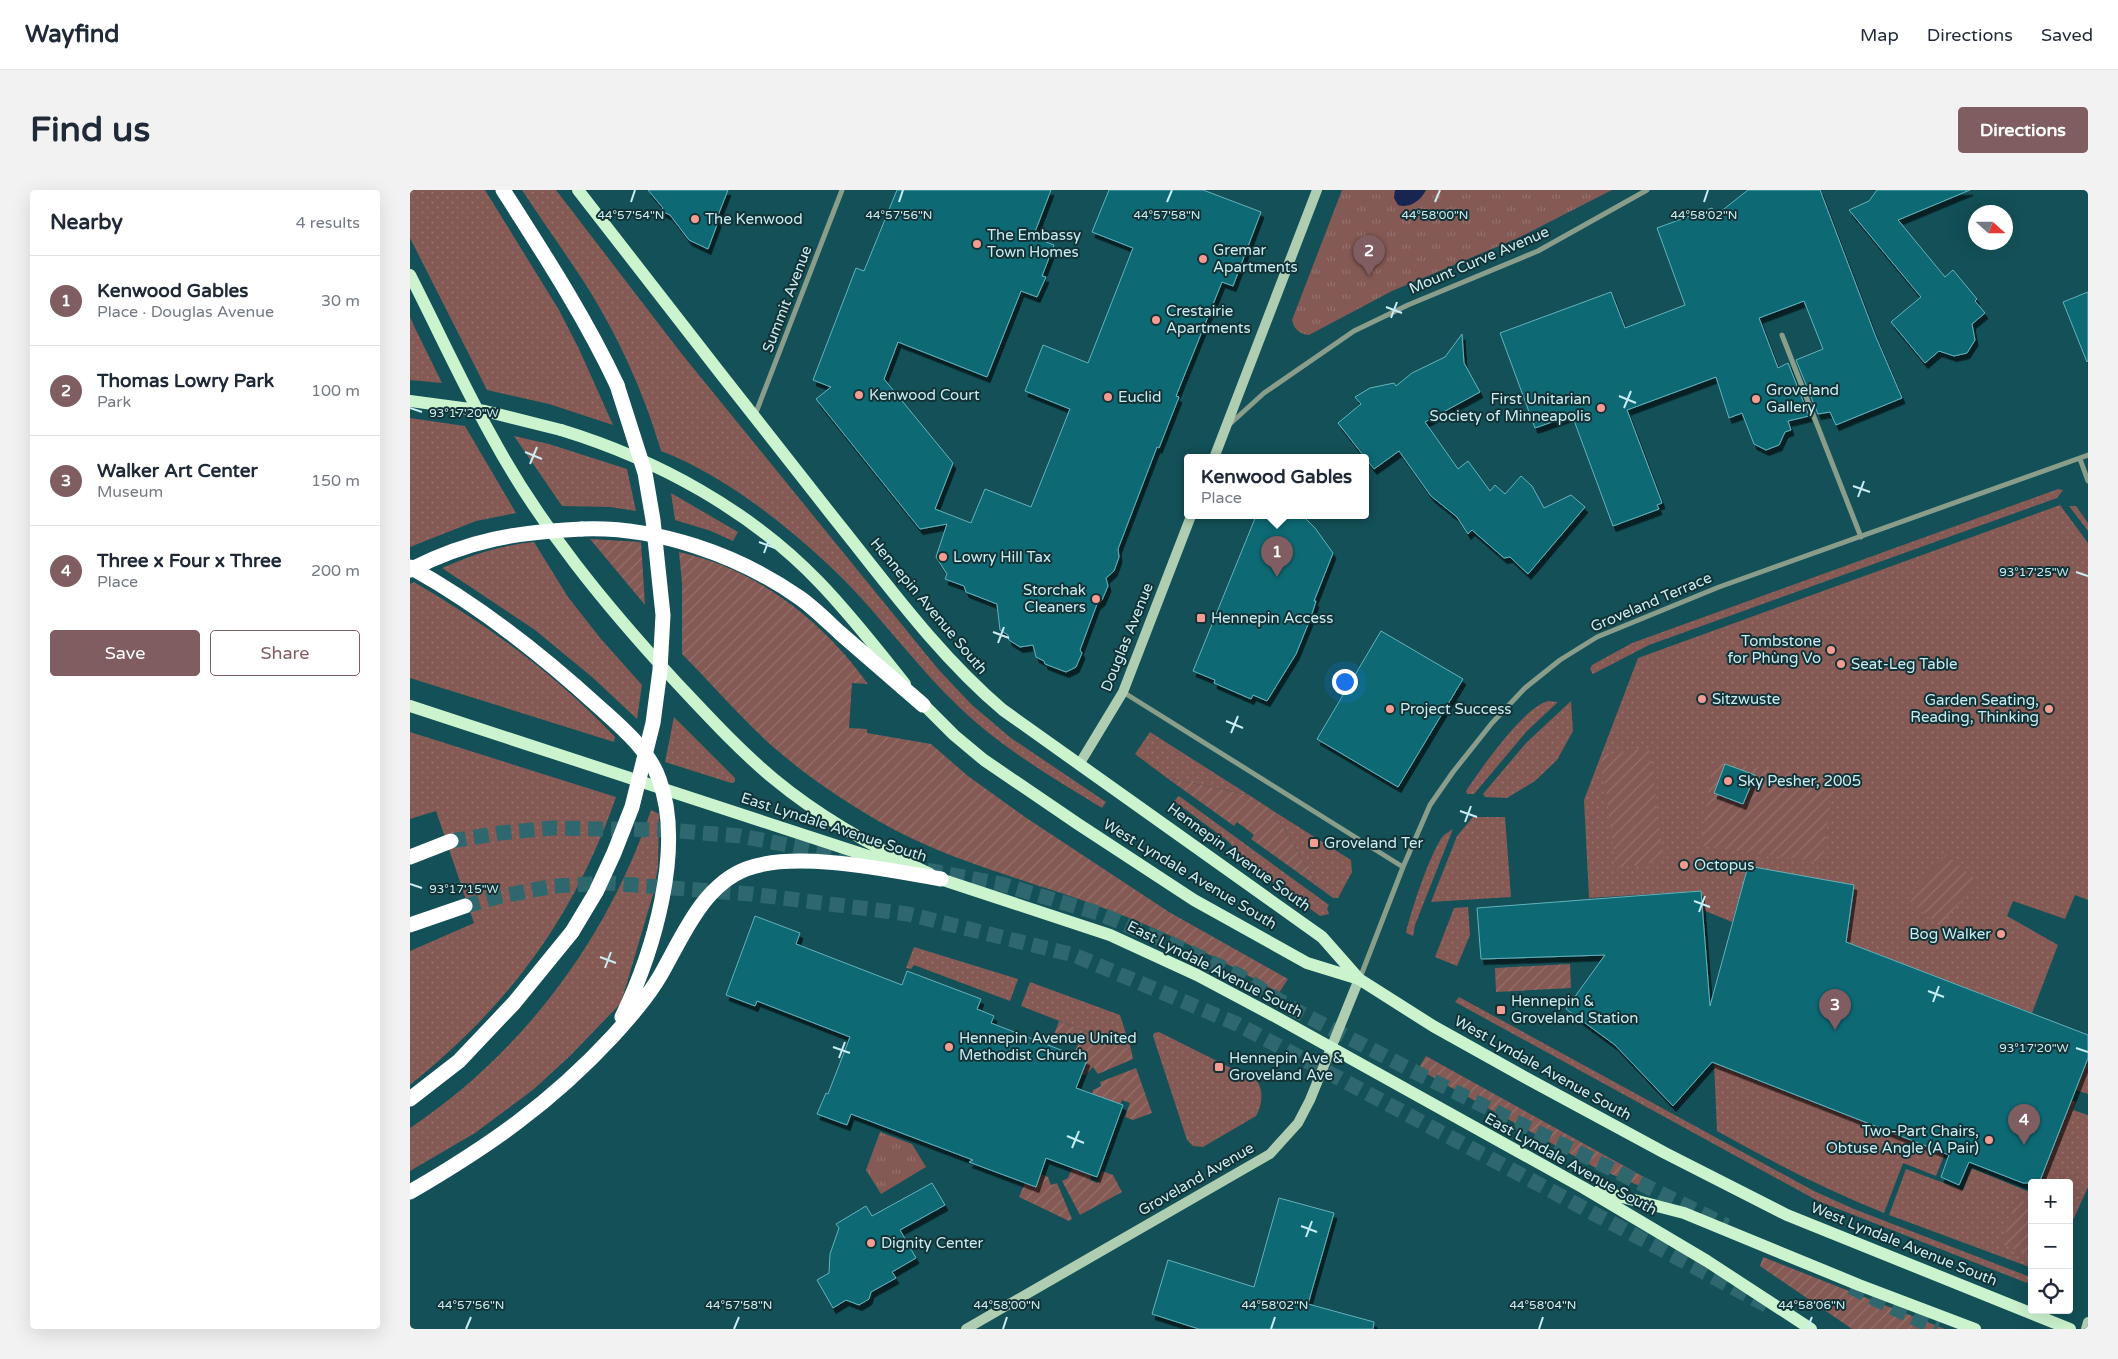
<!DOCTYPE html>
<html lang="en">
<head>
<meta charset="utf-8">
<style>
	:root { --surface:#fff; --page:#f2f2f3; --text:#1f2937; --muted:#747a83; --line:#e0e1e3; --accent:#7f5d60 }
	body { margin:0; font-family:"Varela Round",sans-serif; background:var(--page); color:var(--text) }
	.controls { position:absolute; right:15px; bottom:15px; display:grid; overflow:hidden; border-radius:5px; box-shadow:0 5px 20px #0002 }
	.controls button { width:45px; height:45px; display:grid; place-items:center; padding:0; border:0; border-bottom:1px solid var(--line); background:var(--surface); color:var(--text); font:25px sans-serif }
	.compass { position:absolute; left:1558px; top:15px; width:45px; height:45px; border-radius:50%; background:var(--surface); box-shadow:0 5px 20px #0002; rotate:111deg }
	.you { position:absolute; left:934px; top:491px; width:18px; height:18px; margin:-12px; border:4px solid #fff; border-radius:50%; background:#1a73e8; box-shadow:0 0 0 8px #1a73e833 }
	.badge { display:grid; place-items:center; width:32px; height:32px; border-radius:50%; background:var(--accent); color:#fff; font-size:16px; font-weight:700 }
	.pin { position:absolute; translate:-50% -41px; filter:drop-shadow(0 1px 2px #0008) }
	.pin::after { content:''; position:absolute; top:26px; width:18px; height:15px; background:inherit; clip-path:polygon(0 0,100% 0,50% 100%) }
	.popup { position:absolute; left:774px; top:264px; width:185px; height:65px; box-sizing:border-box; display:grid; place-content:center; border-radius:5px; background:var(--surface); filter:drop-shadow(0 1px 4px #0005); font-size:16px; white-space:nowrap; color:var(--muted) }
	.popup b { font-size:19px; color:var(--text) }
	.popup::after { content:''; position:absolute; left:50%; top:100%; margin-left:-10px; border:10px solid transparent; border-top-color:var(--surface) }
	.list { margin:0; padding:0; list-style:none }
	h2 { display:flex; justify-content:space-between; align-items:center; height:65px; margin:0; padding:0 20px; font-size:21px }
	h2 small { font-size:16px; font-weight:400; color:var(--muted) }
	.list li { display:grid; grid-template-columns:32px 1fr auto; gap:15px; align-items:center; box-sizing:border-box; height:90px; padding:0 20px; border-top:1px solid var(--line) }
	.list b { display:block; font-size:19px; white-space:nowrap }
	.list p { margin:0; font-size:16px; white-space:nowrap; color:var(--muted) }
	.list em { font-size:16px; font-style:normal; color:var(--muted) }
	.actions { display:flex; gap:10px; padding:15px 20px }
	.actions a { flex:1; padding:11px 0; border:1px solid var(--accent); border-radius:5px; text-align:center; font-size:18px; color:var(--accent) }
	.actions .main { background:var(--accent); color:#fff }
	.icon { flex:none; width:28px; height:28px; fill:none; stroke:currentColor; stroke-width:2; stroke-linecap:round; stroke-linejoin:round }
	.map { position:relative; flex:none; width:1678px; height:1139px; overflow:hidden; border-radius:5px }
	header { display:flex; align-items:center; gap:30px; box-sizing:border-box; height:70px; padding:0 25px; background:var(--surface); border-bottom:1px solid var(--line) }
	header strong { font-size:24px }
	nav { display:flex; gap:28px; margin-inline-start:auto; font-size:18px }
	.intro { display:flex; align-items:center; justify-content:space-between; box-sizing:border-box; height:120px; padding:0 30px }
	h1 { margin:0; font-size:35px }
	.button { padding:12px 22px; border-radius:5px; background:var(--accent); color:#fff; font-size:18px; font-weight:700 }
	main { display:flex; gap:30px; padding:0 30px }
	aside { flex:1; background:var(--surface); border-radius:5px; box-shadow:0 5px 20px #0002 }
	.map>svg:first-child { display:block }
	.grass { fill:url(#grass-dots) }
	.park { fill:url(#park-tufts) }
	.garden { fill:url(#garden-furrows) }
	.water { fill:#172651 }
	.building { fill:#086b75; stroke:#67b1bb; filter:url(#shadow) }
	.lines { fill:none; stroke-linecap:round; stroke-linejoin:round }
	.highway-tunnel { stroke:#2e686e; stroke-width:15; stroke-dasharray:15 8; stroke-linecap:butt }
	.street { stroke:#8a9d8b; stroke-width:5 }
	.secondary { stroke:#afcdb1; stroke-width:10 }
	.primary { stroke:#cbf3ce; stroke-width:12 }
	.highway { stroke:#fff; stroke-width:15 }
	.primary-bridge { stroke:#cbf3ce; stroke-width:12 }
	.highway-bridge { stroke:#fff; stroke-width:15 }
	.ticks { fill:none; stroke:#c9edf2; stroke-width:2 }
	.poi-dot { fill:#f59c92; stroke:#133236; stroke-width:2 }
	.labels { text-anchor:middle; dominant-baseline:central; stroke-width:4; stroke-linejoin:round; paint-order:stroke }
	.poi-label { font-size:15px; fill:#c9edf2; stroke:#133236; text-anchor:start }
	.street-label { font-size:15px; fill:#c9edf2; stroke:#133236 }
	.ticks-label { font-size:12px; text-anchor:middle; fill:#c9edf2; stroke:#133236; stroke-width:4; stroke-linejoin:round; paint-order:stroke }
</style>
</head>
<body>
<header>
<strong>Wayfind</strong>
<nav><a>Map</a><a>Directions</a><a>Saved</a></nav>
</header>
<div class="intro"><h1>Find us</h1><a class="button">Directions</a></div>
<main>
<aside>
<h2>Nearby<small>4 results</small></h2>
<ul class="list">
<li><span class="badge">1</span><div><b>Kenwood Gables</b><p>Place · Douglas Avenue</p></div><em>30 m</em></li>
<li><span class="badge">2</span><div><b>Thomas Lowry Park</b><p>Park</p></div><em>100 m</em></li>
<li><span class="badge">3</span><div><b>Walker Art Center</b><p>Museum</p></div><em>150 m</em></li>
<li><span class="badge">4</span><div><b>Three x Four x Three</b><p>Place</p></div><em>200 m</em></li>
</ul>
<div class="actions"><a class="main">Save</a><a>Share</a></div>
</aside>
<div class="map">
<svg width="1678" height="1139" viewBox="0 0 1678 1139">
	<defs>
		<pattern id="grass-dots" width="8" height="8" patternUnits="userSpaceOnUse" patternTransform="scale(1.25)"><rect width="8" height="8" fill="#855954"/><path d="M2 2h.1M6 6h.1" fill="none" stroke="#95716d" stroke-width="1.8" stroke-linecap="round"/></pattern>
		<pattern id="park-tufts" width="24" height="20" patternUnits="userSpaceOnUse" patternTransform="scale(1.25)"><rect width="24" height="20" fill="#855954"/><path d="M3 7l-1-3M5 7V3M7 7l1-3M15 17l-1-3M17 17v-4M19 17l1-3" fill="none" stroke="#95716d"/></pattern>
		<pattern id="garden-furrows" width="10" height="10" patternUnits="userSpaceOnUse" patternTransform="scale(1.25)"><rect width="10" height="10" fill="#855954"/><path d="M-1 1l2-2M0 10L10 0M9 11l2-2" fill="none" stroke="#95716d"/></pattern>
		<filter id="shadow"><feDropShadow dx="3" dy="5.5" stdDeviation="0" flood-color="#0009"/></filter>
	</defs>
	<rect width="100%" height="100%" fill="#135057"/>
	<path class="grass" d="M0 0H75L149 120 169 159 203 235 139 214 77 200 0 48Z
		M112 0H146L271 163 528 479 562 515 601 548 696 612 692 618C643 588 592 558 550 518 509 479 475 432 436 392 386 342 317 286 251 261 234 202 207 144 174 92 154 61 132 31 112 0Z
		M0 127 4 136 32 193 0 190Z
		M0 228 55 236 106 323 66 331 0 357Z
		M104 246 139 254 217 279 226 321 200 317 152 316Z
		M1648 299 1653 300 1647 308 1239 455 1183 484 1180 479 1182 475 1222 453Z
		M261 303 328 342 323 351 301 341 265 330Z
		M1650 315 1678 353V710L1665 705 1655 729 1603 711 1597 726 1648 755 1622 823 1436 752 1443 695 1338 676 1322 732 1293 720 1291 701 1179 708 1174 610 1228 468Z
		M1659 316H1666L1678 333V341Z
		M124 352 158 407 191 449 232 495 227 529 182 487 125 440 32 378C62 365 92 355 124 352Z
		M4 392C79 436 145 484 205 547L204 552 0 488V394Z
		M1138 511 1148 512 1117 541 1064 604H1057L1056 601 1058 598C1073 576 1113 518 1138 511Z
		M1161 511 1163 541 1147 570 1125 591 1097 608 1075 607 1073 604 1116 553Z
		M264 527 325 588V592L321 593 255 572Z
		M0 542 206 607C164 728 99 815 0 895V761L64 733 26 621 0 629Z
		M740 542 839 605 757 588 725 564Z
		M769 606 919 715 917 718 919 724 910 726 837 673 818 651 764 611Z
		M241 620 249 624 248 676 244 701 211 813 160 866 124 899 65 943 0 981V938C112 863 198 749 241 620Z
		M865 622 941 670 942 682 928 708H923L908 697Z
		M1063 627H1095L1101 707 1021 712 1047 646Z
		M1043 639 1005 735 1003 746 996 743C1000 723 1021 661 1033 646 1036 643 1040 641 1043 639Z
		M1058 717 1060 745 1047 776 1025 767 1044 718Z
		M504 757 608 789 600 811 504 775 501 779 496 778Z
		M620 792 710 825 721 859 611 816Z
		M1049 807 1404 1001 1444 1019 1620 1087 1617 1093 1408 1011 1045 812Z
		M749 842 847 891C854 901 852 916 846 926L793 957 783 956 777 950 743 846 744 843Z
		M1678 868V904L1666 900Z
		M1304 873 1535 963 1526 986 1493 973 1474 1023C1416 1000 1361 971 1307 941Z
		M1661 910 1666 912 1663 920 1678 925V997L1659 1039V993H1629Z
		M1561 978 1622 1003V1078L1479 1025 1496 979 1553 1000Z"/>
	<path class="park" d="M932 0H1202L1108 48 982 101 899 145C889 144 884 139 882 130Z
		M470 942 502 954 516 977 471 1004 456 980Z"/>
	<path class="garden" d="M180 349 231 352 235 415Z
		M269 362C347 379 412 430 458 494L442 493 439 538 457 539V543L521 554 558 586 615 627 759 722 878 789 869 803C814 771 756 741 696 719 625 692 551 675 483 639 440 616 399 588 362 556 330 527 302 494 272 464V393Z
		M1239 558 1254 671 1206 678 1191 565Z
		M1303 571 1424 588 1412 672 1291 656Z
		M757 588 839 605 865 622 908 697 841 649 844 645 827 632 824 636Z
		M1536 664 1568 692 1529 736 1498 709Z
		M1160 774 1161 798 1086 802 1085 778Z
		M649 831 721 859 723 869 688 884 683 877 675 885 671 884 677 870 664 864 668 854 644 845Z
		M1016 866 1234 987 1230 996 1184 977 1008 879Z
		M726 878 742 923 723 930 715 927 720 913 712 910 710 915 682 904 683 900 691 896 690 892Z
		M662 978 682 985 680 990 687 993 692 981 703 985 712 1002 670 1025 652 991 658 988Z
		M631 984 638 987 641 995 647 993 662 1029 659 1031 609 1007 615 993 626 997Z
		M1608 1009 1622 1014V1066L1591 1054Z
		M1353 1067 1535 1139H1442L1350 1076Z"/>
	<path class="water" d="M985 0H1016C1011 10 1000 19 988 15L984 8Z"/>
	<path class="building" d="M238 0H318L307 28 308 32 298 59 279 50 260 25 251 21 253 18Z
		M487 0H641L623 47 644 55 632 86 636 87 627 107 611 101 577 187 488 152 474 189 543 273 525 319 561 333 575 299 621 317 660 219 615 201 633 155 678 173 723 58 682 42 699 0H793L851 22 823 96 812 92 766 206 769 207 749 258 747 257 708 359 709 367 704 381 696 388 698 396 692 410 687 414 670 460 672 463 666 477 656 482 635 474 634 471 626 467 623 455 610 457 599 450 598 445 590 440 587 414 556 402 554 396 535 389 537 384 526 367 537 334 510 339 406 209 421 197 403 190 446 78 454 81Z
		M1338 0H1410L1465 145 1492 208 1426 235 1420 222 1408 224 1386 170 1413 159 1394 111 1349 128 1368 178 1378 173 1399 226 1378 231 1381 240 1375 242 1369 255 1356 260 1344 254 1332 223 1319 228 1306 187 1217 220 1252 313 1247 315 1249 319 1203 336 1162 225 1125 238 1090 143 1201 102 1215 138 1275 115 1247 38 1302 18 1305 26Z
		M1467 0H1560L1488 30 1535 87 1543 80 1567 109 1565 111 1575 123 1562 134 1565 150 1557 163 1544 166 1529 161 1515 173 1481 132 1511 107 1439 20 1459 11Z
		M1678 102V171L1677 172 1653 112Z
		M1052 144 1054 173 1070 202 1015 232 1048 279 1058 271 1080 301 1085 295 1095 304 1111 286 1122 296 1134 318 1161 305 1175 317 1118 384 1100 367 1094 368 1062 340 1058 344 1047 327 1021 306 989 261 964 279 928 233 951 214 945 207 960 198 984 193 986 196 1002 183 1035 167Z
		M846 326H893L905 338 923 363 904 411H906L901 427 886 464 857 511 843 505 841 509 804 493 805 490 783 481Z
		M971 441 1053 489 988 597 907 549Z
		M1315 574 1345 585 1333 614 1304 603Z
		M1338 676 1444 695 1436 752 1678 845V868L1629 993H1613L1559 972 1549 995 1531 987 1539 965 1302 872 1263 916 1205 855 1156 819 1195 765 1071 769 1067 718 1291 701 1300 816Z
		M345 726 390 743 386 754 492 795 497 781 571 809 567 819 584 826 581 833 677 870 666 898 713 915 687 987 636 968 626 997 559 972 563 970 441 924 437 935 407 924 416 903 418 904 440 847 347 811 345 816 316 805Z
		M522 993 535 1015 490 1040 506 1068 482 1082 486 1088 461 1102 459 1109 449 1115 436 1110 423 1118 407 1090 419 1083 420 1064 429 1038 426 1034 456 1016 462 1026Z
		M869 1008 924 1023 898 1114 964 1132 963 1139H789L742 1124 758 1070 844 1097Z"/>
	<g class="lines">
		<path class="highway-tunnel" d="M41 651 90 643 142 638 257 640 330 646 460 670
			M517 680 591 694 688 723 760 753 828 785 885 820 1007 883 1317 1036
			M55 716 87 707 144 696 198 693 341 704 498 724 664 765 827 834 1358 1116
			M1441 1097 1527 1139"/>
		<path class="street" d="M1372 145 1451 347
			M345 225 432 0
			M821 233 854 203 944 141 998 115 1128 61 1237 0
			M1670 269 1678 291
			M713 502 993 677
			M950 788 993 677 1020 615 1043 582 1082 533 1115 498 1150 470 1187 447 1309 397 1678 265"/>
		<path class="secondary" d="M804 268 907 0
			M670 573 713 502 781 326
			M556 1139 860 964 888 933 900 910 949 789
			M1676 1139 1678 1132"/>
		<path class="primary" d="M168 0C253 110 338 219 424 328 477 394 528 465 593 520L912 747 949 789
			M0 85C27 138 52 193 81 245 130 336 196 416 266 492 297 525 329 560 364 589 411 628 465 658 520 684
			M151 240C246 269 340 320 409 392 440 424 467 459 495 494
			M508 509 544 545 574 570 668 634 784 710 897 773 949 789 1023 836 1118 889 1255 963 1377 1025 1660 1139
			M0 516 495 678
			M521 686 700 745 787 785 866 827 1174 998 1297 1071 1401 1139
			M1189 1001 1274 1023 1449 1095 1565 1139"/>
		<path class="highway" d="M93 0C134 64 175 127 207 195
			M172 339C246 336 329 365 390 408 404 418 417 431 430 443 458 467 485 491 513 515
			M0 377C69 415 131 464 189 517 211 537 239 560 249 589 275 658 243 763 212 827
			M0 667 41 651
			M0 735 55 716
			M0 909 49 871 104 813 162 742
			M0 1002C79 956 141 913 203 846 220 827 237 808 250 786 272 748 292 696 336 679 385 660 478 680 531 689"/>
		<path class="primary-bridge" d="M0 211 75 221 151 240"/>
		<path class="highway-bridge" d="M0 380C58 350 107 342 172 339
			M162 742 186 702 204 663 222 617 243 533 250 480 253 425 243 330 235 283 207 195"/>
	</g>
	<path class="ticks" d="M221 12 225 0M489 12 493 0M757 12 762 0M1025 12 1030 0M1294 12 1298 0M976 117 992 123M981 128 987 112M1209 206 1226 213M0 218 12 222M1214 218 1221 201M115 262 132 269M120 274 127 257M1443 296 1460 302M1448 307 1454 291M349 352 365 358M354 363 360 347M1666 382 1678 386M583 442 599 448M588 453 594 437M816 531 833 538M821 543 828 526M1050 621 1067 627M1055 632 1061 616M0 694 12 698M1284 711 1300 717M1289 722 1295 706M190 767 206 773M195 778 201 762M1518 801 1534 807M1523 812 1529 796M423 857 440 863M1666 858 1678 862M429 868 435 852M657 946 674 953M662 958 669 941M891 1036 907 1042M896 1047 902 1031M56 1139 61 1127M324 1139 329 1127M593 1139 597 1127M861 1139 865 1127M1129 1139 1133 1127M1397 1139 1402 1127"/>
	<g class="poi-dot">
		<circle cx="285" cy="29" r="5"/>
		<circle cx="567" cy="54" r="5"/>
		<circle cx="793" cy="69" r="5"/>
		<circle cx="746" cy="130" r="5"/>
		<circle cx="449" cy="205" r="5"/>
		<circle cx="698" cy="207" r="5"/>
		<circle cx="1346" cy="209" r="5"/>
		<circle cx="1191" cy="218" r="5"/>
		<circle cx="533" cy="367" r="5"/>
		<circle cx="686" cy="409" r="5"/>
		<rect x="786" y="423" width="10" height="10" rx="2.5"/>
		<circle cx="1421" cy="460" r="5"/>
		<circle cx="1431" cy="474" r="5"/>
		<circle cx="1292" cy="509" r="5"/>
		<circle cx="980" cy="519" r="5"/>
		<circle cx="1639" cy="519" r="5"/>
		<circle cx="1318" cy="591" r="5"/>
		<rect x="899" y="648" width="10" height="10" rx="2.5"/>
		<circle cx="1274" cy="675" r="5"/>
		<circle cx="1591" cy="744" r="5"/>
		<rect x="1086" y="815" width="10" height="10" rx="2.5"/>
		<circle cx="539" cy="857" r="5"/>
		<rect x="804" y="872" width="10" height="10" rx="2.5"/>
		<circle cx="1579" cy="950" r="5"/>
		<circle cx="461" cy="1053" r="5"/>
	</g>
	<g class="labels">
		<g class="poi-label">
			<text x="295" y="29">The Kenwood</text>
			<text x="577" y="45">The Embassy<tspan x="577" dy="17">Town Homes</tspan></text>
			<text x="803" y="60">Gremar<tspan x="803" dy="17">Apartments</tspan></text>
			<text x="756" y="121">Crestairie<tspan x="756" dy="17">Apartments</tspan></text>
			<text x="1356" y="200">Groveland<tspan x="1356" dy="17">Gallery</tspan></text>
			<text x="459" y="205">Kenwood Court</text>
			<text x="708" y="207">Euclid</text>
			<text x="1181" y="209" text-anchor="end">First Unitarian<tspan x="1181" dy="17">Society of Minneapolis</tspan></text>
			<text x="543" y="367">Lowry Hill Tax</text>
			<text x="676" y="400" text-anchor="end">Storchak<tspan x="676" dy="17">Cleaners</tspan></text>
			<text x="801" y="428">Hennepin Access</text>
			<text x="1411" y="451" text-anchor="end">Tombstone<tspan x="1411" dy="17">for Phùng Vo</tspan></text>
			<text x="1441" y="474">Seat-Leg Table</text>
			<text x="1302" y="509">Sitzwuste</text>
			<text x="1629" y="510" text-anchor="end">Garden Seating,<tspan x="1629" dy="17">Reading, Thinking</tspan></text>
			<text x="990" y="519">Project Success</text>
			<text x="1328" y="591">Sky Pesher, 2005</text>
			<text x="914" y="653">Groveland Ter</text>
			<text x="1284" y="675">Octopus</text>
			<text x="1581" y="744" text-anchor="end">Bog Walker</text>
			<text x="1101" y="811">Hennepin &amp;<tspan x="1101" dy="17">Groveland Station</tspan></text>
			<text x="549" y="848">Hennepin Avenue United<tspan x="549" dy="17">Methodist Church</tspan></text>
			<text x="819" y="868">Hennepin Ave &amp;<tspan x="819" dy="17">Groveland Ave</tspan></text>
			<text x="1569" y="941" text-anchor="end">Two-Part Chairs,<tspan x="1569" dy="17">Obtuse Angle (A Pair)</tspan></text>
			<text x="471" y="1053">Dignity Center</text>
		</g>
		<g class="street-label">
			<text transform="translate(1069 70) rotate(-23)">Mount Curve Avenue</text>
			<text transform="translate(377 109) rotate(-69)">Summit Avenue</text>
			<text transform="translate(1241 412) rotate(-23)">Groveland Terrace</text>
			<text transform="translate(519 416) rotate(50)">Hennepin Avenue South</text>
			<text transform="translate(717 447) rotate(-68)">Douglas Avenue</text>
			<text transform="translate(424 637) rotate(18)">East Lyndale Avenue South</text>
			<text transform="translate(829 667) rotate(36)">Hennepin Avenue South</text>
			<text transform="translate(780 684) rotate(31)">West Lyndale Avenue South</text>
			<text transform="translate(805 779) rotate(27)">East Lyndale Avenue South</text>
			<text transform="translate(1133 878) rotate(29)">West Lyndale Avenue South</text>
			<text transform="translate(1161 974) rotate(29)">East Lyndale Avenue South</text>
			<text transform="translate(786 989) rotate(-30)">Groveland Avenue</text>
			<text transform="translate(1494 1054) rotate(22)">West Lyndale Avenue South</text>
		</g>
	</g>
	<g class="ticks-label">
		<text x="221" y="29">44°57'54"N</text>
		<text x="489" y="29">44°57'56"N</text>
		<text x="757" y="29">44°57'58"N</text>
		<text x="1025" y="29">44°58'00"N</text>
		<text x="1294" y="29">44°58'02"N</text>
		<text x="54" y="227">93°17'20"W</text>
		<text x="1624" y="386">93°17'25"W</text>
		<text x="54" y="703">93°17'15"W</text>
		<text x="1624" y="862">93°17'20"W</text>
		<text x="61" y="1119">44°57'56"N</text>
		<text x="329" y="1119">44°57'58"N</text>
		<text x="597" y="1119">44°58'00"N</text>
		<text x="865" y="1119">44°58'02"N</text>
		<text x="1133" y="1119">44°58'04"N</text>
		<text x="1402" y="1119">44°58'06"N</text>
	</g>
</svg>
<div class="controls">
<button>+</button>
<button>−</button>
<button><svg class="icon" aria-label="locate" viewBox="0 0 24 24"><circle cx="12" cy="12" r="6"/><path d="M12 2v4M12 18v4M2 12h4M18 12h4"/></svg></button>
</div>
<svg class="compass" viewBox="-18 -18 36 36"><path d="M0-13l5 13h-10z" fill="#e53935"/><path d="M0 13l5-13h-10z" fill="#747a83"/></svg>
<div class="you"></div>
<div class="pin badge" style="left:867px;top:387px">1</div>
<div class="popup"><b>Kenwood Gables</b>Place</div>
<div class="pin badge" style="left:959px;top:86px">2</div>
<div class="pin badge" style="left:1425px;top:840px">3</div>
<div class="pin badge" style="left:1614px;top:955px">4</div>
</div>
</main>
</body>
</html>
